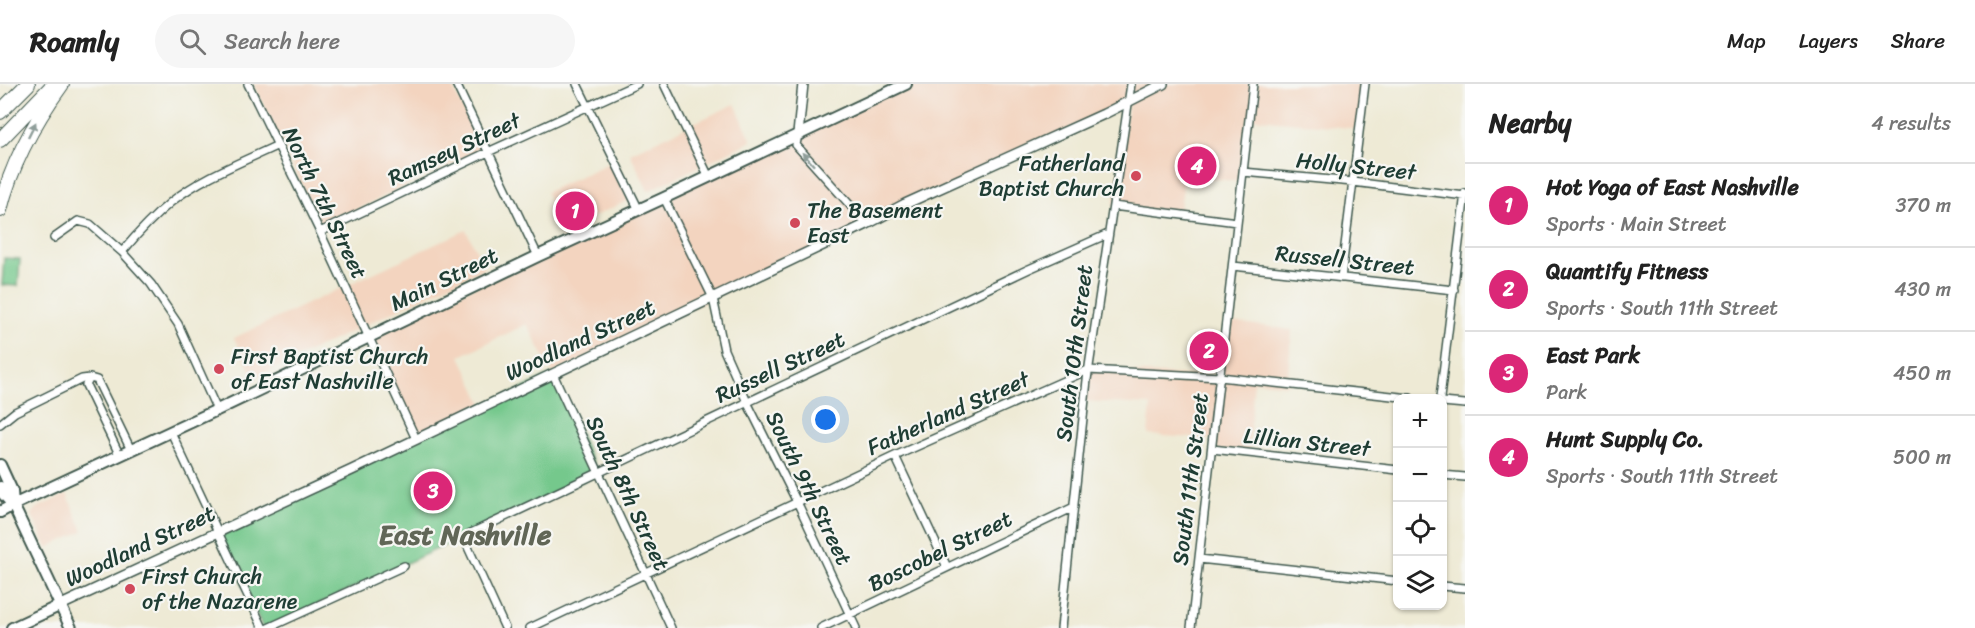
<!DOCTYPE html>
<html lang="en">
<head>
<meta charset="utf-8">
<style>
	:root { --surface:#fff; --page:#f6f6f6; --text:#222; --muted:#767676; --line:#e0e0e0; --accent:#db2777 }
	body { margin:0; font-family:Sriracha,sans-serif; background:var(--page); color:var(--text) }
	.controls { position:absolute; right:18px; bottom:18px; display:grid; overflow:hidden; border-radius:12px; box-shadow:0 2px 4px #0004 }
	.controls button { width:54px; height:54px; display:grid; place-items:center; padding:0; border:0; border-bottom:2px solid var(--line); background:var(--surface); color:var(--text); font:30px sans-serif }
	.you { position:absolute; left:826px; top:336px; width:21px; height:21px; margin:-15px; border:4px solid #fff; border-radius:50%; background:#1a73e8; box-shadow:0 0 0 9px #1a73e833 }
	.badge { display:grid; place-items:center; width:39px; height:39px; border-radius:50%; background:var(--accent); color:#fff; font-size:20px; font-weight:700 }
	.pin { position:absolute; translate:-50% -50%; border:3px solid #fff; box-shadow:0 2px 6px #0006 }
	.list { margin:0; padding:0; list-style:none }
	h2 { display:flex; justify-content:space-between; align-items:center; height:78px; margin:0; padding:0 24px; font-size:26px }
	h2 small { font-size:20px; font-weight:400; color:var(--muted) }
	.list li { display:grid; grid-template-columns:39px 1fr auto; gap:18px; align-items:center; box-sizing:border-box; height:84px; padding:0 24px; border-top:2px solid var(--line) }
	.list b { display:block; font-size:22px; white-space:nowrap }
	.list p { margin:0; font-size:20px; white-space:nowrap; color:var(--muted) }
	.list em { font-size:20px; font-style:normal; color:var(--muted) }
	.icon { flex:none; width:33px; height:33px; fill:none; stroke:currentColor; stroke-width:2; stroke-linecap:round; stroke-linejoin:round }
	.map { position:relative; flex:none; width:1465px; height:544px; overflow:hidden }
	header { display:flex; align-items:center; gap:36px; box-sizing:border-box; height:84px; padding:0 30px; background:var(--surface); border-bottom:2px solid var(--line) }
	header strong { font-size:28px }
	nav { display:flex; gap:33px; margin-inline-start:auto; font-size:21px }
	.search { width:420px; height:54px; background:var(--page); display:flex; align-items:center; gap:15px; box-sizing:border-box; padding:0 21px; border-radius:33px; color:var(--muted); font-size:22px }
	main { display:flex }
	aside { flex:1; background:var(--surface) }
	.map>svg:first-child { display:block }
	.built { fill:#f3d4bf }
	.green { fill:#74c88c; stroke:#4a8260; stroke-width:1.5 }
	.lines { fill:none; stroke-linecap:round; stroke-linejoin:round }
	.minor-casing { stroke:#3e574c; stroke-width:10 }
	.tertiary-casing { stroke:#3e574c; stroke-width:12 }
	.secondary-casing { stroke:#3e574c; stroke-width:14 }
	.primary-casing { stroke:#3e574c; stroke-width:14 }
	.motorway-casing { stroke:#3e574c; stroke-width:16 }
	.minor { stroke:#fff; stroke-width:7 }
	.tertiary { stroke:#fff; stroke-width:9 }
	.secondary { stroke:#fff; stroke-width:10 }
	.primary { stroke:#fff; stroke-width:10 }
	.motorway { stroke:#fff; stroke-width:14 }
	.oneway { fill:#8f9e9a }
	.poi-dot { fill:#d1495b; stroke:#f6f6f2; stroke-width:2 }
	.labels { text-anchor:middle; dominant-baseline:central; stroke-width:4.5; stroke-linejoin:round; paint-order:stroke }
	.street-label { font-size:22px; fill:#1f3d34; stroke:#f6f6f2 }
	.poi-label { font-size:22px; fill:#1f3d34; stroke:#f6f6f2; text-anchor:start }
	.district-label { font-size:28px; font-weight:bold; fill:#616657; stroke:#f6f6f2 }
</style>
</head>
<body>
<header>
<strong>Roamly</strong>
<div class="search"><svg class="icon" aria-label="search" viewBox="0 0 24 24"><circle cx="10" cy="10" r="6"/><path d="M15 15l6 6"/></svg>Search here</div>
<nav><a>Map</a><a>Layers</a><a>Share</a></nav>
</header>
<main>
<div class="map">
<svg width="1465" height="544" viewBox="0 0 1465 544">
	<rect width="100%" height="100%" fill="#f6f6f2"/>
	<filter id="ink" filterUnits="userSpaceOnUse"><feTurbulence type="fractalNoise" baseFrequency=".0167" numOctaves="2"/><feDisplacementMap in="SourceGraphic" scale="12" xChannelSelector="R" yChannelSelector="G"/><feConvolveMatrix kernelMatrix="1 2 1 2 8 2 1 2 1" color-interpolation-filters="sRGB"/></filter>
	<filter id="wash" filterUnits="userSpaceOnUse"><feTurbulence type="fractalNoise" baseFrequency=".008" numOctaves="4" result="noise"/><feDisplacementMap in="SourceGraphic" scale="24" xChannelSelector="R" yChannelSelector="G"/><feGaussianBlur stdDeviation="1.35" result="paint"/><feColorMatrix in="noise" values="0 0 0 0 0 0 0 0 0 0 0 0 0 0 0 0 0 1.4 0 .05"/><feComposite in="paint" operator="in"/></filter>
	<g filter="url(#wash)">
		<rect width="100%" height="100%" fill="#eeead5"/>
		<path class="built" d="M254 0H451L482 66 321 142Z
			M906 0H1365L1360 45 1249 34 1241 98 1185 91 1179 131 1113 122 1129 17 553 290 527 240 460 272 484 322 416 355 368 253Z
			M735 20 752 57 648 107 630 69Z
			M611 78 629 116 563 147 546 108Z
			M466 146 485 184 254 294 234 254Z
			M1227 237 1292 246 1287 301 1254 297 1248 369 1212 365 1213 355 1148 351 1151 321 1085 317 1088 286 1220 293Z
			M67 410 83 447 47 464 32 431 35 425Z"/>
		<path class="green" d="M4 174 20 175 18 202 2 201Z
			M553 290 598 390 267 544H263L218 447Z"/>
	</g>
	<g filter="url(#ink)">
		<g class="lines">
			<defs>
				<path id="minor" d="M248 0 320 148 416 355
					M456 0 538 172
					M577 0 639 126
					M664 0 709 93
					M798 50 796 61 867 140
					M1243 88 1353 98 1465 112
					M664 114 713 214 724 266 747 318 800 424 856 544
					M1113 122 1237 138
					M320 148 488 68 637 0
					M54 154 78 137 90 140 122 168 151 200 178 240 217 326
					M122 168C137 150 153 133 171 118 202 93 242 78 278 61
					M1233 182 1454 206
					M1341 194 1365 0
					M553 290 671 544
					M1440 314 1465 109
					M1442 318 1465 320
					M0 340 15 328 82 295 90 294
					M171 348 263 544
					M1212 365 1398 386
					M120 372 86 301 90 294 97 296 131 366
					M895 372 947 483
					M1442 391 1465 393
					M1199 475 1398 497
					M1442 502 1465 504
					M268 544 404 482
					M505 544 467 461 469 450 1029 185 1108 150
					M530 544 895 372 1088 286 1220 293 1410 314
					M821 544 1074 423
					M1061 544 1087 296 1131 0
					M1191 544 1253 0"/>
				<path id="tertiary" d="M798 50 803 0
					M61 521 352 386 867 140 905 120 1104 30 1163 0"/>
				<path id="secondary" d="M12 544 61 521
					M71 544 13 421 217 326 538 172 664 114 906 0"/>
				<path id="primary" d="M0 381 12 407 13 421
					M0 403 3 410 13 421
					M0 428 13 421"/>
				<path id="motorway" d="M0 28 28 0
					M0 56 53 1
					M0 126C11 81 35 37 62 0"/>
			</defs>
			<use href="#minor" class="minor-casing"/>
			<use href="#tertiary" class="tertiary-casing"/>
			<use href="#secondary" class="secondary-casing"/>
			<use href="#primary" class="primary-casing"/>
			<use href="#motorway" class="motorway-casing"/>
			<use href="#minor" class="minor"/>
			<use href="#tertiary" class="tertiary"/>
			<use href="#secondary" class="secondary"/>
			<use href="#primary" class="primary"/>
			<use href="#motorway" class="motorway"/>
		</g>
		<defs><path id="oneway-solid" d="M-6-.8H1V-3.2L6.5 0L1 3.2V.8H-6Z" transform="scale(1.5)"/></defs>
		<g class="oneway">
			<use href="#oneway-solid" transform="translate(32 46) rotate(-64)"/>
			<use href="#oneway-solid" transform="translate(808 75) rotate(-132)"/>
		</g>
	</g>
	<g class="poi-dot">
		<circle cx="1136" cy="92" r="6"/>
		<circle cx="795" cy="139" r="6"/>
		<circle cx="219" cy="285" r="6"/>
		<circle cx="130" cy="505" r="6"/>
	</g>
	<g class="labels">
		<g class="street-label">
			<text transform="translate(454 65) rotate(-25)">Ramsey Street</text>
			<text transform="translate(1356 82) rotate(6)">Holly Street</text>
			<text transform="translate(325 119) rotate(64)">North 7th Street</text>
			<text transform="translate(1345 176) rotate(6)">Russell Street</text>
			<text transform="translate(444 195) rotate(-26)">Main Street</text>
			<text transform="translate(580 256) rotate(-25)">Woodland Street</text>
			<text transform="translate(1074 269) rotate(-83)">South 10th Street</text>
			<text transform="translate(780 283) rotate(-25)">Russell Street</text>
			<text transform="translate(948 329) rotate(-24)">Fatherland Street</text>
			<text transform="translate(1307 358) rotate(6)">Lillian Street</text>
			<text transform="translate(1190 395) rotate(-83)">South 11th Street</text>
			<text transform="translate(809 404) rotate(64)">South 9th Street</text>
			<text transform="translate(628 409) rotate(65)">South 8th Street</text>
			<text transform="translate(140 462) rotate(-25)">Woodland Street</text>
			<text transform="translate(940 467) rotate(-26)">Boscobel Street</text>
		</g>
		<g class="poi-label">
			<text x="1124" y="79" text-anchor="end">Fatherland<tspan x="1124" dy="25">Baptist Church</tspan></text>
			<text x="807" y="126">The Basement<tspan x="807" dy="25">East</tspan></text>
			<text x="231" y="272">First Baptist Church<tspan x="231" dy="25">of East Nashville</tspan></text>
			<text x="142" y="492">First Church<tspan x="142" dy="25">of the Nazarene</tspan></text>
		</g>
		<g class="district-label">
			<text x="465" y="450">East Nashville</text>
		</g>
	</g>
</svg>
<div class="controls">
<button>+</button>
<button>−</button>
<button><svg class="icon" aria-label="locate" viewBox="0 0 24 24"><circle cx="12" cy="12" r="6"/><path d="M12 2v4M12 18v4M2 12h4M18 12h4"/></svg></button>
<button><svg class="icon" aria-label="layers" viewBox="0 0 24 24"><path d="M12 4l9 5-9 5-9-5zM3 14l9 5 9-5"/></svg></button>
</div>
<div class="you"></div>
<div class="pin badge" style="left:575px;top:127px">1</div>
<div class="pin badge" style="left:1209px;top:267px">2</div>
<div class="pin badge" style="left:433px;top:407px">3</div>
<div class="pin badge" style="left:1197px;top:82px">4</div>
</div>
<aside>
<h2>Nearby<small>4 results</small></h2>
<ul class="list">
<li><span class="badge">1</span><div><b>Hot Yoga of East Nashville</b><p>Sports · Main Street</p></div><em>370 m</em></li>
<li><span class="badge">2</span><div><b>Quantify Fitness</b><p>Sports · South 11th Street</p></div><em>430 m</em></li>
<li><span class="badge">3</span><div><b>East Park</b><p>Park</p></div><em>450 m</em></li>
<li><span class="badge">4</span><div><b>Hunt Supply Co.</b><p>Sports · South 11th Street</p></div><em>500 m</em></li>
</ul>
</aside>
</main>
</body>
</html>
